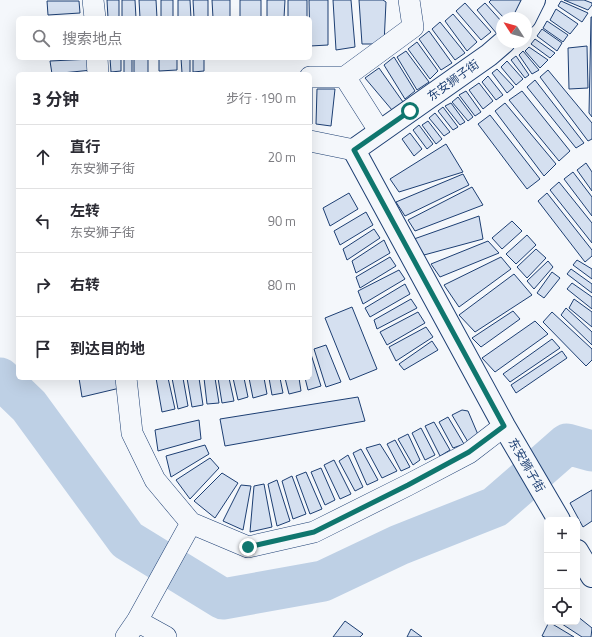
<!DOCTYPE html>
<html lang="zh">
<head>
<meta charset="utf-8">
<style>
	:root { --surface:#fff; --page:#f7f7f7; --text:#2b2b33; --muted:#7c7c81; --line:#e1e1e2 }
	body { margin:0; font-family:"Titillium Web","Noto Sans SC",sans-serif; background:var(--page); color:var(--text) }
	.controls { position:absolute; right:12px; bottom:12px; display:grid; overflow:hidden; border-radius:6px; box-shadow:0 4px 16px #0002 }
	.controls button { width:36px; height:36px; display:grid; place-items:center; padding:0; border:0; border-bottom:1px solid var(--line); background:var(--surface); color:var(--text); font:20px sans-serif }
	.compass { position:absolute; left:496px; top:12px; width:36px; height:36px; border-radius:50%; background:var(--surface); box-shadow:0 4px 16px #0002; rotate:306deg }
	.stop { position:absolute; width:12px; height:12px; margin:-9px; border:3px solid #0f766e; border-radius:50%; background:#fff }
	.stop.end { background:#0f766e; border-color:#fff; box-shadow:0 1px 4px #0008 }
	.list { margin:0; padding:0; list-style:none }
	h2 { display:flex; justify-content:space-between; align-items:center; height:52px; margin:0; padding:0 16px; font-size:17px }
	h2 small { font-size:13px; font-weight:400; color:var(--muted) }
	.list li { display:grid; grid-template-columns:26px 1fr auto; gap:12px; align-items:center; box-sizing:border-box; height:64px; padding:0 16px; border-top:1px solid var(--line) }
	.list b { display:block; font-size:15px; white-space:nowrap }
	.list p { margin:0; font-size:13px; white-space:nowrap; color:var(--muted) }
	.list em { font-size:13px; font-style:normal; color:var(--muted) }
	.icon { flex:none; width:22px; height:22px; fill:none; stroke:currentColor; stroke-width:2; stroke-linecap:round; stroke-linejoin:round }
	.map { position:relative; flex:none; width:592px; height:637px; overflow:hidden }
	.search { position:absolute; background:var(--surface); box-shadow:0 4px 16px #0002; left:16px; top:16px; width:296px; height:44px; display:flex; align-items:center; gap:10px; box-sizing:border-box; padding:0 14px; border-radius:6px; color:var(--muted); font-size:15px }
	.panel { position:absolute; background:var(--surface); box-shadow:0 4px 16px #0002; left:16px; top:72px; width:296px; height:308px; border-radius:6px }
	.map>svg:first-child { display:block }
	.lines { fill:none; stroke-linecap:round; stroke-linejoin:round }
	.river { stroke:#bed0e5; stroke-width:41 }
	.building { fill:#d5e0f0; stroke:#1d3f73 }
	.street-casing { stroke:#1d3f73; stroke-width:22 }
	.secondary-casing { stroke:#1d3f73; stroke-width:24 }
	.street { stroke:#f4f7fb; stroke-width:21 }
	.secondary { stroke:#f4f7fb; stroke-width:22 }
	.route { stroke:#0f766e; stroke-width:5 }
	.labels { text-anchor:middle; dominant-baseline:central; stroke-width:3; stroke-linejoin:round; paint-order:stroke }
	.street-label { font-size:12px; fill:#1d3f73; stroke:#f4f7fb }
</style>
</head>
<body>
<div class="map">
<svg width="592" height="637" viewBox="0 0 592 637">
	<rect width="100%" height="100%" fill="#f4f7fb"/>
	<g class="lines">
		<path class="river" d="M0 378 29 406 127 540 223 599 323 581 399 545 495 507 567 444 592 451"/>
	</g>
	<path class="building" d="M107 0H119V18H108Z
		M122 0H135L136 18H122Z
		M139 0H156L157 18H140Z
		M161 0H173V18H161Z
		M178 0H190L191 18H178Z
		M193 0H208V18H194Z
		M212 0H230V18H213Z
		M240 0H261V18H240Z
		M267 0H285L284 18H267Z
		M288 0H307V18H288Z
		M309 0H328V45L310 46Z
		M333 0H351L355 47 336 50Z
		M359 0H383L386 2 384 44H362Z
		M491 0H527L518 18H504L489 2Z
		M564 0H584L592 3V5L588 10Z
		M47 1H79L80 13 48 15Z
		M561 1 588 13 582 22 558 6Z
		M465 3 491 32 481 40 456 11Z
		M485 3 502 22V30L497 34 477 10Z
		M556 9 578 24 570 34 550 20Z
		M453 14 477 42 467 51 445 21Z
		M591 17H592V117L589 113Z
		M547 21 568 35 563 42 543 28Z
		M440 22 465 53 455 60 432 29Z
		M542 29 562 43 557 51 537 36Z
		M429 31 452 63 441 70 419 39Z
		M535 39 555 53 550 58 531 44Z
		M417 42 438 71 430 79 408 49Z
		M587 46 588 88 569 89 568 48Z
		M529 47 548 60 540 68 525 51Z
		M406 51 429 82 417 90 397 57Z
		M523 51 539 70 532 74 519 55Z
		M516 56 529 75 525 78 511 60Z
		M394 57 415 91 405 99 384 65Z
		M110 58H121V71L111 72Z
		M124 58H132V73H124Z
		M134 58H148V73H134Z
		M159 58H177V70L159 71Z
		M181 58H190V73H182Z
		M193 58H204V71L193 72Z
		M92 59V70L52 74 50 61Z
		M507 61 523 79 516 85 501 67Z
		M379 68 403 102 392 110 365 78Z
		M497 69 514 87 507 93 492 73Z
		M548 70 592 123V139L588 141 540 77Z
		M488 76 503 95 496 100 482 82Z
		M535 80 584 143 576 148 527 87Z
		M479 83 493 101 483 109 469 90Z
		M310 88H312V124H310Z
		M317 89H335L331 126 316 124Z
		M466 91 481 112 475 116 459 95Z
		M522 91 570 151 559 161 509 100Z
		M458 97 473 117 468 121 452 102Z
		M451 103 465 122 460 125 445 106Z
		M505 103 556 164 544 176 495 111Z
		M443 107 458 127 453 130 438 111Z
		M435 113 450 132 444 136 429 118Z
		M490 115 540 179 527 189 478 124Z
		M428 121 442 139 436 144 422 125Z
		M419 125 433 144 427 149 413 130Z
		M410 133 422 149 414 156 402 139Z
		M446 144 463 172 399 192 390 179Z
		M586 163 592 172V191L577 170Z
		M573 172 592 197V216L564 179Z
		M463 174 469 185 405 216 396 202Z
		M559 182 592 223V243L550 190Z
		M472 187 483 205 415 231 408 220Z
		M349 193 358 209 330 226 323 208Z
		M547 193 592 250V256L585 262 538 201Z
		M366 212 373 225 340 245 334 231Z
		M479 216 483 239 424 255 414 239Z
		M512 221 522 231 502 249 492 238Z
		M374 229 380 238 347 260 343 249Z
		M527 235 536 245 516 264 506 254Z
		M384 240 390 253 356 273 352 261Z
		M488 241 499 253 440 277 431 264Z
		M536 249 546 258 527 278 517 267Z
		M390 257 396 266 360 288 356 277Z
		M501 257 511 269 459 307 444 285Z
		M577 260 592 269V279L573 265Z
		M548 261 553 267 534 289 527 281Z
		M571 269 592 284V293L567 274Z
		M399 270 405 279 363 304 358 291Z
		M552 272 560 278 544 298 537 293Z
		M514 274 532 295 475 332 459 315Z
		M572 283 592 297V309L567 289Z
		M405 284 410 294 370 317 365 308Z
		M411 299 417 308 377 329 374 320Z
		M574 299 592 312V327L569 308Z
		M352 307 377 369 350 380 325 318Z
		M566 308 592 332V345L561 315Z
		M513 311 520 319 481 347 472 338Z
		M418 312 425 323 387 345 380 332Z
		M552 312 592 349V360L586 366 543 322Z
		M535 321 548 334 495 372 482 358Z
		M426 327 433 337 396 361 389 347Z
		M552 339 560 348 510 382 503 374Z
		M432 341 438 350 404 370 399 364Z
		M326 345 341 382 326 387 314 349Z
		M310 351 321 386 308 390 305 378H310Z
		M562 351 567 358 516 393 511 385Z
		M79 378H119L120 388 82 397Z
		M156 378H168L175 409 162 412Z
		M172 378H183L188 406 178 409Z
		M187 378H199L203 405 192 407Z
		M204 378H215L219 403 207 404Z
		M218 378H229L234 401 222 403Z
		M233 378H244L248 397 238 400Z
		M249 378H264L267 394 253 398Z
		M269 378H280L283 393 272 395Z
		M285 378H299L301 391 289 394Z
		M358 397 365 421 225 446 220 419Z
		M462 410 468 411 479 437 468 442 452 415Z
		M448 417 464 444 453 448 439 422Z
		M199 420 201 439 158 451 155 430Z
		M434 422 450 450 440 456 425 426Z
		M421 428 435 455 425 460 412 433Z
		M408 434 420 460 413 465 398 439Z
		M395 440 410 467 401 471 387 444Z
		M380 444 397 471 382 478 366 448Z
		M205 445 209 454 171 477 166 456Z
		M361 449 378 480 367 485 353 453Z
		M348 455 363 487 355 491 339 461Z
		M210 458 219 468 190 499 176 480Z
		M334 460 351 494 340 499 324 465Z
		M321 468 335 500 325 505 311 472Z
		M306 472 322 509 310 514 296 476Z
		M222 473 238 483 215 518 194 501Z
		M292 476 306 514 293 519 282 481Z
		M277 480 290 521 277 526 268 484Z
		M264 484 272 527 250 532 254 486Z
		M241 485 251 486 243 530 223 521Z
		M592 490V521L583 527 570 503Z
		M577 616 592 628 591 637H582L559 622H577Z
		M345 621 363 634 360 637H333Z
		M549 622 574 637H545L542 636Z
		M411 629 422 637H407Z"/>
	<g class="lines">
		<defs>
			<path id="street" d="M93 0 95 18
				M97 58 98 74
				M310 77H345L380 132
				M345 77 413 27 409 0
				M310 141 354 150
				M126 378 132 433 155 480 191 523 248 547 314 532 408 485 469 453 504 426
				M137 621 166 637
				M126 637 137 621 191 523"/>
			<path id="secondary" d="M525 18 534 0
				M504 42 489 55 354 150 504 426 559 520
				M577 551 592 576"/>
		</defs>
		<use href="#street" class="street-casing"/>
		<use href="#secondary" class="secondary-casing"/>
		<use href="#street" class="street"/>
		<use href="#secondary" class="secondary"/>
	</g>
	<g class="lines">
		<path class="route" d="M248 547 314 532 408 485 469 452 504 426 354 150 410 111"/>
	</g>
	<g class="labels">
		<g class="street-label">
			<text transform="translate(453 80) rotate(-36)">东安狮子街</text>
			<text transform="translate(527 465) rotate(60)">东安狮子街</text>
		</g>
	</g>
</svg>
<div class="controls">
<button>+</button>
<button>−</button>
<button><svg class="icon" aria-label="locate" viewBox="0 0 24 24"><circle cx="12" cy="12" r="6"/><path d="M12 2v4M12 18v4M2 12h4M18 12h4"/></svg></button>
</div>
<svg class="compass" viewBox="-18 -18 36 36"><path d="M0-13l5 13h-10z" fill="#e53935"/><path d="M0 13l5-13h-10z" fill="#7c7c81"/></svg>
<div class="stop" style="left:410px;top:111px"></div>
<div class="stop end" style="left:248px;top:547px"></div>
<div class="search"><svg class="icon" aria-label="search" viewBox="0 0 24 24"><circle cx="10" cy="10" r="6"/><path d="M15 15l6 6"/></svg>搜索地点</div>
<section class="panel">
<h2>3 分钟<small>步行 · 190 m</small></h2>
<ul class="list">
<li><svg class="icon" aria-label="ahead" viewBox="0 0 24 24"><path d="M12 20V5M6 11l6-6 6 6"/></svg><div><b>直行</b><p>东安狮子街</p></div><em>20 m</em></li>
<li><svg class="icon" aria-label="left" viewBox="0 0 24 24"><path d="M17 20v-9H6M10 6l-5 5 5 5"/></svg><div><b>左转</b><p>东安狮子街</p></div><em>90 m</em></li>
<li><svg class="icon" aria-label="right" viewBox="0 0 24 24"><path d="M7 20v-9h11M14 6l5 5-5 5"/></svg><div><b>右转</b></div><em>80 m</em></li>
<li><svg class="icon" aria-label="arrive" viewBox="0 0 24 24"><path d="M6 21V4h12l-3 4 3 4H6"/></svg><div><b>到达目的地</b></div></li>
</ul>
</section>
</div>
</body>
</html>
